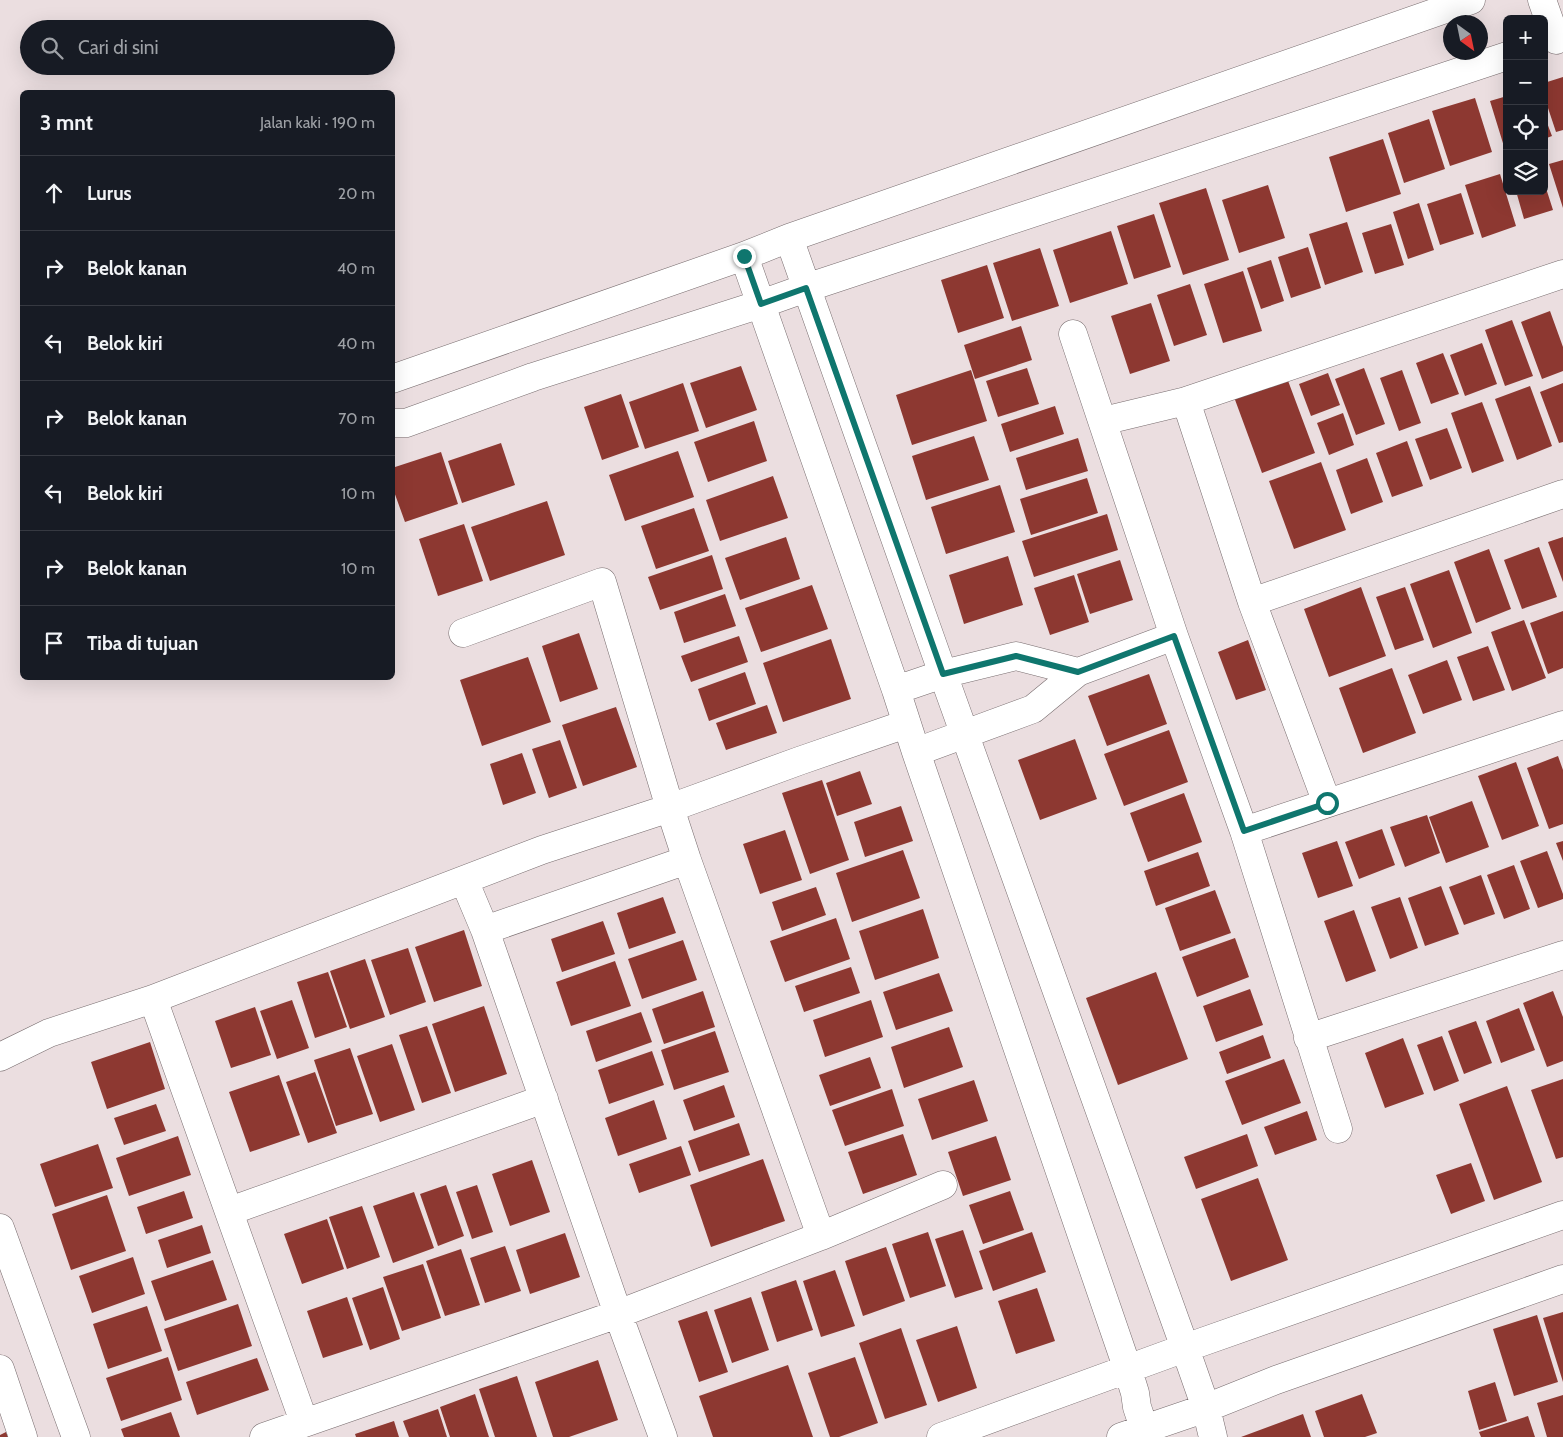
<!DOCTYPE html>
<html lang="id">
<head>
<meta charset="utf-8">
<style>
	:root { --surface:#171b24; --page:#242831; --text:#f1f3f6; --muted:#9ea1a6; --line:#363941 }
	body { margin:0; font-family:Cabin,sans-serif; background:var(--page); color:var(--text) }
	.controls { position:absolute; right:15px; top:15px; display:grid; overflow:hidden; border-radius:8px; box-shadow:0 5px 20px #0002 }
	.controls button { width:45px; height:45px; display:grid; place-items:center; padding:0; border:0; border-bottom:1px solid var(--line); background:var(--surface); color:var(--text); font:25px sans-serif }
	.compass { position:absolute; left:1443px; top:15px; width:45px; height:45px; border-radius:50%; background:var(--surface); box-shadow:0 5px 20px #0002; rotate:147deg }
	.stop { position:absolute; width:15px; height:15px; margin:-11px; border:4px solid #0f766e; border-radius:50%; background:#fff }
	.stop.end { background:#0f766e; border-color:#fff; box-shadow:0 1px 5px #0008 }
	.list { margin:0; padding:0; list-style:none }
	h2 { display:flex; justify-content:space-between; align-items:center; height:65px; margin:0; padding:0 20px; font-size:21px }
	h2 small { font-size:16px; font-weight:400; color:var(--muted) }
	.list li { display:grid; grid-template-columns:32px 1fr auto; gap:15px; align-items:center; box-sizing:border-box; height:75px; padding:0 20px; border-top:1px solid var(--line) }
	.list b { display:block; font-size:19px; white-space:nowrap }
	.list em { font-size:16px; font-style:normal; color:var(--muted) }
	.icon { flex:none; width:28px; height:28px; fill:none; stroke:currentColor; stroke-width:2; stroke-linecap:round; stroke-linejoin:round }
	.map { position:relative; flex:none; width:1563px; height:1437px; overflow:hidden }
	.search { position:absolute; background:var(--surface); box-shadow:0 5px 20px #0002; left:20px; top:20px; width:375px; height:55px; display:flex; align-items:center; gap:12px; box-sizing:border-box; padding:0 18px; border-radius:28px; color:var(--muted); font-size:19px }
	.panel { position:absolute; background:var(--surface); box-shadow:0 5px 20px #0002; left:20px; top:90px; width:375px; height:590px; border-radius:8px }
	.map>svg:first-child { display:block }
	.building { fill:#8d3831 }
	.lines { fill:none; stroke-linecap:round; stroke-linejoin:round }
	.minor-casing { stroke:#786d6f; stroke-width:29 }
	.minor { stroke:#fff; stroke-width:28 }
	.route { stroke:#0f766e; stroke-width:6 }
</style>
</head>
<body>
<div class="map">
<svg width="1563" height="1437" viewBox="0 0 1563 1437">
	<rect width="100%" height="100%" fill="#ebdee0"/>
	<path class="building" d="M1563 77V130L1556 132 1544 96V83Z
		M1507 96V153H1506L1490 101Z
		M1475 98 1492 152 1450 166 1432 111Z
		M1544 115 1552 136 1544 139Z
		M1429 119 1445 169 1404 183 1388 133Z
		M1383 139 1401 194 1346 212 1329 157Z
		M1563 160V208L1549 164Z
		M1500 174 1516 226 1482 238 1465 185Z
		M1268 185 1285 238 1239 253 1222 200Z
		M1545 185 1553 210 1524 219 1516 191H1544Z
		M1206 188 1229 260 1183 275 1159 203Z
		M1461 193 1474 234 1440 245 1427 204Z
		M1419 203 1434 250 1408 259 1393 212Z
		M1154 214 1171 267 1134 279 1117 226Z
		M1347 222 1363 272 1325 285 1309 234Z
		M1391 224 1404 265 1375 274 1362 233Z
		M1111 231 1128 284 1070 303 1053 250Z
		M1308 247 1321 288 1291 298 1278 257Z
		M1040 248 1059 306 1012 321 993 263Z
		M1271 260 1284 301 1261 309 1247 268Z
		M987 265 1004 318 958 333 941 280Z
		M1243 271 1262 331 1223 343 1204 284Z
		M1190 284 1207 335 1174 346 1157 295Z
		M1151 303 1170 361 1130 374 1111 316Z
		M1550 311 1563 347V371L1542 379 1521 322Z
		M1512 320 1533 376 1505 386 1485 330Z
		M1021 326 1032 360 975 379 964 345Z
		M1482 343 1497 384 1465 396 1450 355Z
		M1443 353 1459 394 1431 404 1416 363Z
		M741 366 757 410 706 428 690 383Z
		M1027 368 1039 404 998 417 986 381Z
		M1364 368 1385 424 1356 435 1335 379Z
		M971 370 987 421 912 445 896 395Z
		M1402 370 1421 423 1399 431 1380 378Z
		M1328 373 1340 405 1311 416 1299 384Z
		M1287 378 1315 453 1262 473 1234 397Z
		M683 383 699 431 645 449 629 402Z
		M1563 383V442L1559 443 1540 392Z
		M1530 386 1552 446 1517 460 1495 399Z
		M621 394 639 447 602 460 584 407Z
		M1482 402 1504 461 1472 473 1451 413Z
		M1055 406 1064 434 1010 452 1001 424Z
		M1343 413 1354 445 1329 455 1317 423Z
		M754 421 767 461 708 482 694 442Z
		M1447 428 1462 468 1430 480 1415 439Z
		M974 436 989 480 926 500 912 456Z
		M1078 438 1088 471 1026 490 1016 458Z
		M1407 441 1423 486 1392 497 1376 453Z
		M501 443 515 485 462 503 448 461Z
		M678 451 694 497 625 521 609 475Z
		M441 452 458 504 405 522 392 486V468Z
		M1367 458 1383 502 1351 514 1336 470Z
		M1321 462 1346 530 1294 549 1269 481Z
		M773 476 788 518 720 541 706 500Z
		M1087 478 1098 513 1031 535 1020 499Z
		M1000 485 1015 532 946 554 931 507Z
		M547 501 565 555 490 581 471 527Z
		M694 508 709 551 656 569 641 526Z
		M1107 514 1118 550 1034 577 1022 541Z
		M464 524 483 581 438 596 419 539Z
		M786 537 800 579 740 600 725 558Z
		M1563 537V582L1548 542Z
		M1539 547 1557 597 1522 609 1504 560Z
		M1489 549 1511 609 1476 623 1454 562Z
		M712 555 723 589 660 610 648 577Z
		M1008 556 1023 605 964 624 949 575Z
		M1120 560 1133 600 1090 614 1077 574Z
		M1449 570 1472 633 1433 648 1410 584Z
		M1074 575 1089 622 1050 635 1034 588Z
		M812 585 828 629 761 652 745 608Z
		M1361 587 1386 656 1329 677 1304 609Z
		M1405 587 1424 640 1395 650 1376 597Z
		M725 594 736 626 684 643 674 612Z
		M1563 611V668L1548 674 1530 623Z
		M1524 620 1546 678 1512 691 1491 632Z
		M579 633 598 689 560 702 542 646Z
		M739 636 748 662 691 682 681 656Z
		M831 639 851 699 783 722 763 663Z
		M1248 640 1266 690 1236 700 1218 652Z
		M1488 646 1505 690 1473 701 1457 657Z
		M528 657 551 722 482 746 460 680Z
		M1447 660 1462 700 1423 714 1408 675Z
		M1392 668 1416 733 1363 753 1339 688Z
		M745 672 756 704 709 721 698 689Z
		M1149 674 1167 724 1107 746 1088 696Z
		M767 705 777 733 726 750 716 723Z
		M616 707 637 767 583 786 562 725Z
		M1169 730 1188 782 1124 806 1104 754Z
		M1075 739 1097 799 1040 820 1018 760Z
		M560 740 577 788 549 798 532 749Z
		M522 753 536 793 503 805 490 764Z
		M1558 756 1563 770V824L1549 829 1527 768Z
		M1516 762 1539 826 1502 840 1478 776Z
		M860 771 872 804 837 816 826 783Z
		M822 780 849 860 810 874 782 793Z
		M1184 793 1202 842 1148 862 1130 813Z
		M1472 801 1489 847 1446 863 1429 817Z
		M901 806 913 841 865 857 854 822Z
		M1427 815 1440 853 1405 867 1390 827Z
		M1382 829 1395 865 1359 879 1345 842Z
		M785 830 802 880 760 894 743 844Z
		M1337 841 1353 886 1318 898 1302 853Z
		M1563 841V861L1556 843Z
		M903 850 920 898 852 922 836 873Z
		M1547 851 1563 894V899L1538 908 1520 861Z
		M1198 852 1210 886 1156 906 1144 871Z
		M1514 865 1530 909 1504 919 1487 875Z
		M1481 875 1495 914 1464 925 1449 887Z
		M1441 886 1459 934 1425 946 1408 898Z
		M816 887 826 915 782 931 772 902Z
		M1215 890 1231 933 1180 951 1165 908Z
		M663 897 676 933 629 949 617 913Z
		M1400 897 1418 948 1390 959 1371 907Z
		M923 909 939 958 875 980 859 931Z
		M1354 910 1376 971 1346 982 1324 921Z
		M836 918 850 959 785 982 770 941Z
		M603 921 615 954 562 972 551 939Z
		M464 930 482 986 434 1002 415 947Z
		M1235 938 1249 977 1197 997 1182 957Z
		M683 940 697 980 642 999 628 959Z
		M408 948 426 1002 390 1015 371 960Z
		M365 959 385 1017 350 1029 330 971Z
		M615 961 631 1006 571 1026 556 982Z
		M851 967 860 993 804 1012 795 986Z
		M328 972 347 1027 315 1038 297 982Z
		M1156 972 1188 1059 1118 1085 1086 998Z
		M939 973 953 1011 896 1030 883 992Z
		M1250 989 1263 1025 1216 1042 1203 1006Z
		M703 991 715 1027 664 1044 652 1009Z
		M1553 991 1563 1017V1061L1547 1067 1523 1003Z
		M292 1000 309 1048 277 1059 260 1011Z
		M871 1000 883 1037 825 1057 813 1020Z
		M484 1006 507 1074 455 1092 432 1024Z
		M255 1007 271 1055 231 1068 215 1021Z
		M1519 1008 1535 1050 1501 1063 1486 1021Z
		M641 1012 652 1042 596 1062 586 1031Z
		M1476 1021 1492 1063 1464 1074 1448 1031Z
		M427 1026 451 1093 422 1103 399 1035Z
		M949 1027 963 1067 904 1088 891 1047Z
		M715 1031 729 1072 674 1090 661 1050Z
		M1263 1035 1271 1058 1227 1074 1219 1052Z
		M1442 1036 1459 1081 1434 1091 1417 1045Z
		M1403 1038 1424 1094 1385 1108 1365 1053Z
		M150 1042 165 1089 107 1109 91 1062Z
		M392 1044 415 1110 380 1122 357 1056Z
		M350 1048 373 1114 336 1126 314 1060Z
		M652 1051 664 1085 609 1104 598 1070Z
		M870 1057 881 1088 830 1106 819 1075Z
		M1284 1059 1301 1103 1242 1125 1225 1081Z
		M315 1072 337 1133 308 1143 286 1082Z
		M279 1075 300 1135 250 1152 229 1092Z
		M1563 1079V1157L1556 1159 1531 1090Z
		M974 1080 988 1121 932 1140 918 1099Z
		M724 1085 735 1117 694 1131 683 1100Z
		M1507 1086 1542 1182 1494 1200 1459 1104Z
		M892 1089 904 1126 845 1146 832 1110Z
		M654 1100 667 1139 618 1156 605 1118Z
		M156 1104 166 1131 124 1145 114 1118Z
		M1307 1111 1317 1140 1275 1155 1264 1127Z
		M739 1123 750 1155 699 1172 688 1141Z
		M903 1134 917 1175 863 1194 848 1152Z
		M1247 1134 1258 1166 1196 1189 1184 1157Z
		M178 1136 191 1175 129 1196 116 1158Z
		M996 1136 1011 1180 963 1196 948 1152Z
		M98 1144 113 1188 55 1207 40 1164Z
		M681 1146 691 1175 639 1193 629 1164Z
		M763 1159 785 1221 711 1247 690 1185Z
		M532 1160 550 1212 510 1226 492 1174Z
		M1471 1163 1485 1201 1451 1214 1436 1175Z
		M1258 1178 1288 1260 1231 1281 1201 1199Z
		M446 1185 464 1236 438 1246 420 1194Z
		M477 1185 493 1232 472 1239 456 1192Z
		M184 1191 193 1218 146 1234 137 1207Z
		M1010 1191 1024 1230 983 1244 969 1205Z
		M414 1192 434 1248 393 1263 373 1206Z
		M107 1195 126 1251 71 1270 52 1214Z
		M362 1206 380 1257 347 1269 329 1217Z
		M327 1219 344 1269 302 1284 284 1234Z
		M202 1225 211 1253 167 1268 158 1240Z
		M963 1230 983 1289 955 1298 935 1239Z
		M928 1232 946 1286 910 1298 892 1244Z
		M1032 1232 1046 1272 993 1291 979 1251Z
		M565 1233 580 1277 530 1294 516 1250Z
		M505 1246 521 1291 485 1303 470 1258Z
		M886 1247 905 1301 863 1316 845 1261Z
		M461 1249 480 1305 445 1316 426 1261Z
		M133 1257 145 1294 92 1313 79 1276Z
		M213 1260 227 1300 165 1321 151 1281Z
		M423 1264 441 1318 402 1331 383 1277Z
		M835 1270 855 1326 821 1337 803 1281Z
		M796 1280 813 1330 777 1342 761 1292Z
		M383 1287 400 1339 370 1350 352 1298Z
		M1037 1288 1055 1341 1016 1354 998 1301Z
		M347 1297 363 1345 323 1358 307 1311Z
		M751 1297 769 1350 732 1363 714 1310Z
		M238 1304 252 1346 178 1371 164 1329Z
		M147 1306 162 1351 108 1369 93 1324Z
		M707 1311 728 1372 699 1382 678 1321Z
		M1563 1312V1382L1543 1318Z
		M1537 1315 1558 1382 1514 1396 1493 1329Z
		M957 1326 977 1388 938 1402 916 1340Z
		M901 1328 927 1405 885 1419 859 1343Z
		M168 1357 182 1400 121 1421 106 1378Z
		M855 1357 878 1423 839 1437H830L808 1373Z
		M257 1358 269 1390 197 1415 186 1382Z
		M598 1360 618 1420 569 1437H553L535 1382Z
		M788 1365 813 1437H713L699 1396Z
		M517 1376 537 1437H495L479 1389Z
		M1495 1382 1507 1421 1479 1430 1468 1391Z
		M475 1394 489 1437H450L440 1407Z
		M1362 1394 1377 1433 1365 1437H1324L1315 1411Z
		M1563 1395V1437H1547L1537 1403Z
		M438 1409 447 1437H409L403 1421Z
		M171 1412 180 1437H124L121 1429Z
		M1303 1414 1311 1437H1241Z
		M1528 1416 1535 1437H1481L1479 1432Z
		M394 1421 399 1437H356L355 1434Z
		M6 1432 8 1437H0V1435Z"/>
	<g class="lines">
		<defs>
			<path id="minor" d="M1542 0 1556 40
				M789 238 943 674 1185 1348 1206 1408 1213 1437
				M744 256 896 690 916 752 1128 1370 1135 1393 1137 1407 1147 1437
				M1073 334 1174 636 1244 831 1338 1129
				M392 379 744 256 789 238 1471 0
				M1186 401 1252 602 1327 803
				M1103 421 1186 401 1563 274
				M392 423H406L533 377 761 304 806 288 1507 56
				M1252 602 1563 494
				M463 633 602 582 670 808 687 860 821 1236
				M896 690 943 674 1016 656 1078 672
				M916 752 1033 709 1078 672 1174 636
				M1244 831 1563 725
				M464 880 485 930 618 1314 663 1437
				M485 930 687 860
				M153 999 304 1422
				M1308 1038 1563 955
				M0 1057 49 1033 153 999 542 850 670 808 799 761 906 724
				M230 1211 544 1099
				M0 1228 76 1437
				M0 1369 23 1437
				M264 1437 618 1314 821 1236 943 1185
				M941 1437 1185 1348 1563 1215
				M1121 1437 1206 1408 1276 1380 1563 1279"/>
		</defs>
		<use href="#minor" class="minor-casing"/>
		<use href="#minor" class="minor"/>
	</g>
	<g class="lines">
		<path class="route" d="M744 256 761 304 806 288 943 674 1016 656 1078 672 1174 636 1244 831 1327 803"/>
	</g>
</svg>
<div class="controls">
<button>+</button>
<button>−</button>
<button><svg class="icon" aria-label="locate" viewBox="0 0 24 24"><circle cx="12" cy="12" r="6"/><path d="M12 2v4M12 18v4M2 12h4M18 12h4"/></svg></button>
<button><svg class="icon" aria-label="layers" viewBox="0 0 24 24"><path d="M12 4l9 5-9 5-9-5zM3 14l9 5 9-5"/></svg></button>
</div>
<svg class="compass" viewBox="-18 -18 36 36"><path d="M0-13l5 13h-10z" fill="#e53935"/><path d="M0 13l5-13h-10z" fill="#9ea1a6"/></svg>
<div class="stop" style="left:1327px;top:803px"></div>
<div class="stop end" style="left:744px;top:256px"></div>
<div class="search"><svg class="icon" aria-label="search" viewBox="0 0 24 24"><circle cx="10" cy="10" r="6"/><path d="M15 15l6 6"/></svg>Cari di sini</div>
<section class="panel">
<h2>3 mnt<small>Jalan kaki · 190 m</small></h2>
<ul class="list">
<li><svg class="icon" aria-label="ahead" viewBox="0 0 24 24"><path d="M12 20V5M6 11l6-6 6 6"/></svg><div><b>Lurus</b></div><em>20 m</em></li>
<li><svg class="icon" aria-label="right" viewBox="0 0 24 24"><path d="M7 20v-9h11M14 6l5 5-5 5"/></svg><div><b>Belok kanan</b></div><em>40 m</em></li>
<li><svg class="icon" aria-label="left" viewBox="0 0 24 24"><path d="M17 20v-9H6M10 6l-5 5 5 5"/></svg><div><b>Belok kiri</b></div><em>40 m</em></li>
<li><svg class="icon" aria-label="right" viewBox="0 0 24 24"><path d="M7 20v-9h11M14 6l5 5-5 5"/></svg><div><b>Belok kanan</b></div><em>70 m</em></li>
<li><svg class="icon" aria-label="left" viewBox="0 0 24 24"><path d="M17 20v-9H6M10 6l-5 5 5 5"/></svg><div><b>Belok kiri</b></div><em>10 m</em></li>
<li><svg class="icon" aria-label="right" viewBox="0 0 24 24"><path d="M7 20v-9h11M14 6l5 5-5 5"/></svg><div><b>Belok kanan</b></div><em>10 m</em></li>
<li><svg class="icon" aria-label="arrive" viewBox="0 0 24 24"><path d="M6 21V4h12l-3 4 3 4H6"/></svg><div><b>Tiba di tujuan</b></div></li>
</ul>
</section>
</div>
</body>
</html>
